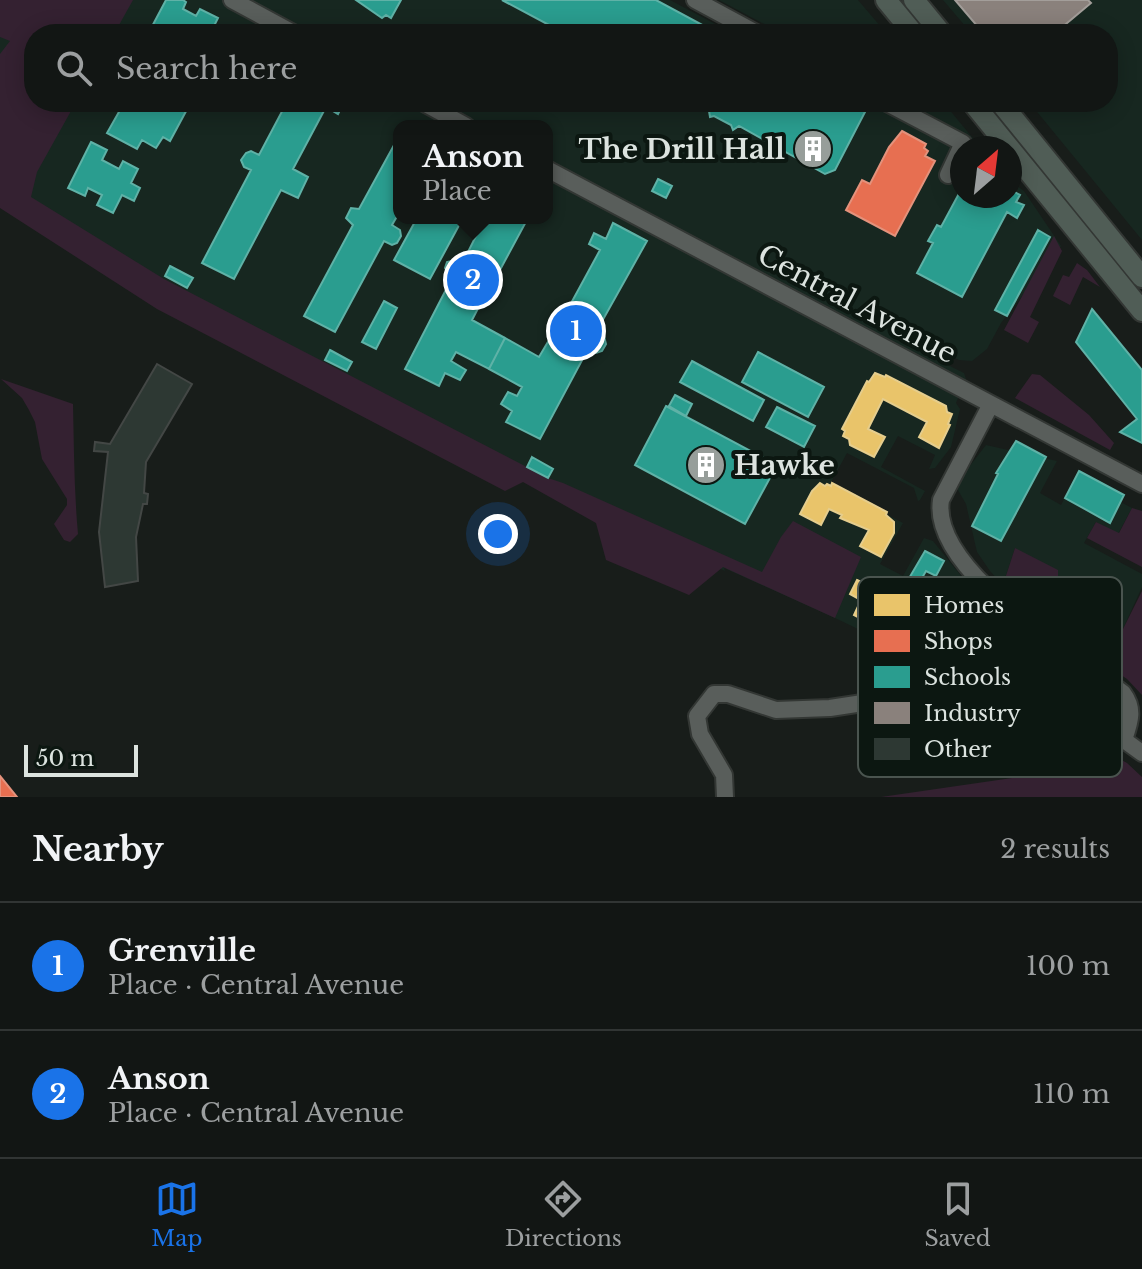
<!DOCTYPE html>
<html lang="en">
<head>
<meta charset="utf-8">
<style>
	:root { --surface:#121614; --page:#1f2322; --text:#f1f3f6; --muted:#9c9fa0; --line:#313534; --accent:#1a73e8 }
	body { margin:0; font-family:"Libre Baskerville",serif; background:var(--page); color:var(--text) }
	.compass { position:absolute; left:950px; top:136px; width:72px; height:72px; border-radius:50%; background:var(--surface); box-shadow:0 4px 20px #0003; rotate:28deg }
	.scale { position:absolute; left:24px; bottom:20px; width:114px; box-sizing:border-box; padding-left:8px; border:4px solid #dce3df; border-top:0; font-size:22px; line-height:28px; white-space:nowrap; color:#dce3df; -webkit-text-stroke:6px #0c1711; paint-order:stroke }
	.you { position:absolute; left:498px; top:534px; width:28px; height:28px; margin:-20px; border:6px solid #fff; border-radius:50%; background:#1a73e8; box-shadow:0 0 0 12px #1a73e833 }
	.badge { display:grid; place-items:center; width:52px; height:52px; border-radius:50%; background:var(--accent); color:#fff; font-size:26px; font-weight:700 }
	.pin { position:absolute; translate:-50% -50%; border:4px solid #fff; box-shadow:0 2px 8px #0006 }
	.popup { position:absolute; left:393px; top:120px; width:160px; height:104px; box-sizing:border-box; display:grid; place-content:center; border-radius:16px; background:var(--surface); filter:drop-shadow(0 2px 6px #0005); font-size:26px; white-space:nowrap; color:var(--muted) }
	.popup b { font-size:30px; color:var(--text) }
	.popup::after { content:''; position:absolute; left:50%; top:100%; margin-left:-16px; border:16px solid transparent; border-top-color:var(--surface) }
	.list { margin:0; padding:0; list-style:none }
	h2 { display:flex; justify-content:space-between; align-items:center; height:104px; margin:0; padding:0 32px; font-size:34px }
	h2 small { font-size:26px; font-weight:400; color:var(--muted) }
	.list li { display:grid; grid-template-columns:52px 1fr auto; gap:24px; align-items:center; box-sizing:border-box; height:128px; padding:0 32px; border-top:2px solid var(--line) }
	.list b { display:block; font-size:30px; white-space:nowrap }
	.list p { margin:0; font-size:26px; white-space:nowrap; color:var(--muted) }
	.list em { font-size:26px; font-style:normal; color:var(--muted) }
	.icon { flex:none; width:44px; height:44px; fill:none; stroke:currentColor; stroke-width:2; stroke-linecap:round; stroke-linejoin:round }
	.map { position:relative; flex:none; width:1142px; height:797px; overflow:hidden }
	.search { position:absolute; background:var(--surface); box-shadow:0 4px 20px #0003; left:24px; right:24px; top:24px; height:88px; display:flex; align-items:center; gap:20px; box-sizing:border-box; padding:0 28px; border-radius:32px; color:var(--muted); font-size:30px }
	.sheet { height:360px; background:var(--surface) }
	nav { display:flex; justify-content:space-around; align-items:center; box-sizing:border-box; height:112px; border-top:2px solid var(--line); background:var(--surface); font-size:22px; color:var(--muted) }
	nav a { display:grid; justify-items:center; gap:4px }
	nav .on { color:var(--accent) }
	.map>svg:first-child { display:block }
	.built { fill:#172720; fill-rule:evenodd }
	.green { fill:#342131 }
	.homes { fill:#e9c46a; stroke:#e5cd8d; stroke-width:2 }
	.shops { fill:#e76f51; stroke:#e4927c; stroke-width:2 }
	.schools { fill:#2a9d8f; stroke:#5fb2a7; stroke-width:2 }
	.industry { fill:#8a817c; stroke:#a39e9a; stroke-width:2 }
	.building { fill:#2d3833; stroke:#434745; stroke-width:2 }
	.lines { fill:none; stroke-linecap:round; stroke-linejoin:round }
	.minor-casing { stroke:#333734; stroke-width:20 }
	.major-casing { stroke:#333734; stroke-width:24 }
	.minor { stroke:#595e5b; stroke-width:16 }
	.major { stroke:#505d56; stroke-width:20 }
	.labels { text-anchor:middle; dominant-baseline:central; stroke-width:8; stroke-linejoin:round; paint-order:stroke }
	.poi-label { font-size:28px; font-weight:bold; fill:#dce3df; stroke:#0c1711; text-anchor:end }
	.street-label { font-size:28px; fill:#dce3df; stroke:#0c1711 }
	.key { fill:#0c1711; stroke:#4a544f; stroke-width:2 }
	.key-label { font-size:22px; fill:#dce3df }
</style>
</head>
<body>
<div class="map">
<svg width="1142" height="797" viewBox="0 0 1142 797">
	<rect width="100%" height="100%" fill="#181d1a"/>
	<path class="built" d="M0 0H670L734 34H34V102H943L981 148H962V196H1010V181L1024 191 1061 246 1001 323 987 349 972 361 959 360 897 329 893 338 964 373 966 379 956 403 960 409 951 447 935 468 929 469 935 455 898 436 881 467 925 491 920 500 918 501 914 488 847 453 830 484 903 523 880 564 903 576 924 538 933 541 966 582 1011 626 1106 697 1116 713 1113 725 1111 728 1048 720 835 618 724 568 725 571 452 441 0 200ZM399 126H547V218H399Z
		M719 0H858L887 34H783Z
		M943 0H1142V240L1029 102H1108V34H972Z
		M986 445 1057 461 1040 493 1061 505 1075 478 1132 508 1118 534 1096 522 1084 543 1142 574V587L1122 631 1058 595 1015 548 1003 585 990 571 977 552 966 504 955 485Z"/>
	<path class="green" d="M0 0H133L114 34H34V102H76L37 172 31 197 164 279 548 478 563 483 762 572 781 537 793 521 861 557 835 618 723 567 689 595 606 560 596 523 523 482 505 491 157 309 0 208V54L10 41 0 37Z
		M1054 236 1062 251 1030 317 1039 322 1028 343 1004 330Z
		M1077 263 1087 270 1100 287 1083 277 1070 305 1053 296 1063 275 1069 277Z
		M1032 374 1040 375 1089 415 1114 443 1110 450 1015 398Z
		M1 379 73 404C74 447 74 490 78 534L70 542 64 540 54 524 67 505V499L42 459 35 422 29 410 22 398Z
		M1132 508 1142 511V567L1087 538 1096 522 1119 533Z
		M1015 548 1058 570V595L1122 631 1142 591V695L1127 679 1058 633 1003 585Z
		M1048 720 1127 763 1142 777V797H881L1012 778 1005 723 1063 738Z"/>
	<path class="homes" d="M875 373 885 377 886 375 946 406 947 412 952 414 948 424 950 425 939 448 919 437 927 422 883 399 868 429 885 437 874 457 850 445 849 439 843 436 845 431 842 429 867 381 869 382Z
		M820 483 825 486 827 484 831 486 832 483 887 512 886 515 894 522V533L881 557 860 546 869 530 840 518 842 515 829 509 821 525 800 514 812 491Z
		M857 580 922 613 913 630 906 626 900 639 854 615 861 600 850 594Z
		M950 592 995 617 987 630 993 633 985 648 927 616 936 601 943 605Z
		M991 651 1049 683 1040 698 1036 696 1030 709 985 685 993 669 984 665Z"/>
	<path class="shops" d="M902 131 926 144 924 148 928 151 925 156 935 161 895 236 846 210 862 180 870 184 889 147Z
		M0 776 17 797H0Z"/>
	<path class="schools" d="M166 0H183L186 2 183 9 196 16 200 9 218 18 210 34H148Z
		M356 0H401L391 18 386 15 382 18Z
		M502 0H656L719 34H551L549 31 551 26Z
		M121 102H191L170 141 163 137 156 148 142 140 137 149 107 133 124 103Z
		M287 102H344L338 114 326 107 293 169 308 177 298 198 281 190 234 279 202 263 251 170 244 167 241 160 246 153 251 151 259 155Z
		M693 102H841L865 112 835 170 825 174 739 126 733 130 731 125 714 116 710 117 709 111Z
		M399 136V213L392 225 400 230 401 236 397 243 392 245 384 241 335 332 304 316 353 225 346 218 351 208 359 209Z
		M91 142 107 150 102 160 119 169 123 161 138 169 131 183 140 188 134 201 122 195 113 213 97 205 102 195 88 188 85 196 68 188Z
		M658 179 672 186 666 198 652 191Z
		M962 188V196H1010L1011 190 1020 195 1016 202 1024 205 1017 218 1007 212 962 297 917 273 933 243 928 241 937 225 941 227Z
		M417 218H463L430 279 394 260Z
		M485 218H528L494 281 499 286 494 295 486 293 472 320 505 338 489 369 456 352 451 361 466 370 460 380 445 373 439 386 405 369 452 278 445 268 447 262 455 260 462 264Z
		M613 223 647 241 596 332 604 336 606 344 602 351 596 353 588 349 540 439 506 422 512 411 501 404 508 392 517 396 522 387 489 369 505 338 539 357 555 330 551 326 556 316 563 318 600 250 589 244 594 233 606 239Z
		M1038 230 1050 237 1007 316 995 310Z
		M170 266 193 278 187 288 165 276Z
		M384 301 397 308 376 349 362 342Z
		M1092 309 1142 370V443L1120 432 1137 419 1076 342Z
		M330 350 352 362 347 371 325 360Z
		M758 352 824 387 808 417 742 382Z
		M692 361 764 400 753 421 680 382Z
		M675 395 692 404 686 416 669 406Z
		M666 406 777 465 745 524 635 465Z
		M777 407 815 426 804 447 766 427Z
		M1016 441 1046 457 1001 541 972 526 998 474 996 473Z
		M532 457 553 469 548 478 527 467Z
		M1079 471 1124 495 1110 523 1065 498Z
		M925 551 944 561 936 576 926 571 918 585 908 580Z"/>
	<path class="industry" d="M955 0H1088L1091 3 1054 34H984Z"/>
	<path class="building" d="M157 364 192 384 146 462 144 493 148 494 147 504H143L136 537 138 581 105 587 99 532 108 452 94 451 95 442 110 444Z"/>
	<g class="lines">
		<defs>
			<path id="minor" d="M232 0 295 34
				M695 0 758 34
				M422 102 466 126
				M885 102 963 143 948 175
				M547 169 1142 484
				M990 406 941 500C930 571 1074 654 1123 693 1135 709 1130 722 1124 740
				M725 797 724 775 700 734 697 716 714 694H728L776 710 830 708 941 691 1124 740 1142 753"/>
			<path id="major" d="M886 0 914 34
				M914 0 942 34
				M972 102 1142 311
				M1000 102 1142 277"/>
		</defs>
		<use href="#minor" class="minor-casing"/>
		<use href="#major" class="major-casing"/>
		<use href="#minor" class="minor"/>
		<use href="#major" class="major"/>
	</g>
	<defs>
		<symbol id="building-disc" viewBox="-11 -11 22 22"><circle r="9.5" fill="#979e9a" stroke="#0c1711"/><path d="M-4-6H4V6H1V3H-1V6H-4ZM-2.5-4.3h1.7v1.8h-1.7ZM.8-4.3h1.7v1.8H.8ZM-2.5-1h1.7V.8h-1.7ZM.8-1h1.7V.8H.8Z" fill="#fff"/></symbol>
	</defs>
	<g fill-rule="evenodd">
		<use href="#building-disc" x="791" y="127" width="44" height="44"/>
		<use href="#building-disc" x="684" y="443" width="44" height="44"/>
	</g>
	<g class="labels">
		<g class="poi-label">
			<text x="785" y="149">The Drill Hall</text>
			<text x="734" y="465" text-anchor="start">Hawke</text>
		</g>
		<g class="street-label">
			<text transform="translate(857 304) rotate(28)">Central Avenue</text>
		</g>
	</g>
	<rect x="858" y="577" width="264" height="200" rx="12" class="key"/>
	<rect x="874" y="594" width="36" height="22" fill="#e9c46a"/>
	<rect x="874" y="630" width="36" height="22" fill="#e76f51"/>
	<rect x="874" y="666" width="36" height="22" fill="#2a9d8f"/>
	<rect x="874" y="702" width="36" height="22" fill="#8a817c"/>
	<rect x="874" y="738" width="36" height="22" fill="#2d3833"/>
	<g class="key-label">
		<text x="924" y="613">Homes</text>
		<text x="924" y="649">Shops</text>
		<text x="924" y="685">Schools</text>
		<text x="924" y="721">Industry</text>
		<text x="924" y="757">Other</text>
	</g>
</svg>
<svg class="compass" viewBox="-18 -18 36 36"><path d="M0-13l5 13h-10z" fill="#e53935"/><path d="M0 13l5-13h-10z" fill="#9c9fa0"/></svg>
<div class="scale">50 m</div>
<div class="you"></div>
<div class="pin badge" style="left:576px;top:331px">1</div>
<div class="pin badge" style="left:473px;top:280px">2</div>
<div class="popup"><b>Anson</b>Place</div>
<div class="search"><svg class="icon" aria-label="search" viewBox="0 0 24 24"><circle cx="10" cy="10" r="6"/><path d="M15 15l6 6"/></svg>Search here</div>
</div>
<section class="sheet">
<h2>Nearby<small>2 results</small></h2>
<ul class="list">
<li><span class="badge">1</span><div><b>Grenville</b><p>Place · Central Avenue</p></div><em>100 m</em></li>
<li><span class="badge">2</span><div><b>Anson</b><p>Place · Central Avenue</p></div><em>110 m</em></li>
</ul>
</section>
<nav>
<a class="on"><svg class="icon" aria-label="map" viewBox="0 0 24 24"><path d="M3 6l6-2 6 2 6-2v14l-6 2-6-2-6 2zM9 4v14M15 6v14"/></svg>Map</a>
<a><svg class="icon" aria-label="directions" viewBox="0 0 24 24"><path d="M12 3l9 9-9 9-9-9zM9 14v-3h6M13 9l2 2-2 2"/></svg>Directions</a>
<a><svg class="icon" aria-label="saved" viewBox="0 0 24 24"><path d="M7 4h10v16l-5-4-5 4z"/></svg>Saved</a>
</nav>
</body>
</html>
